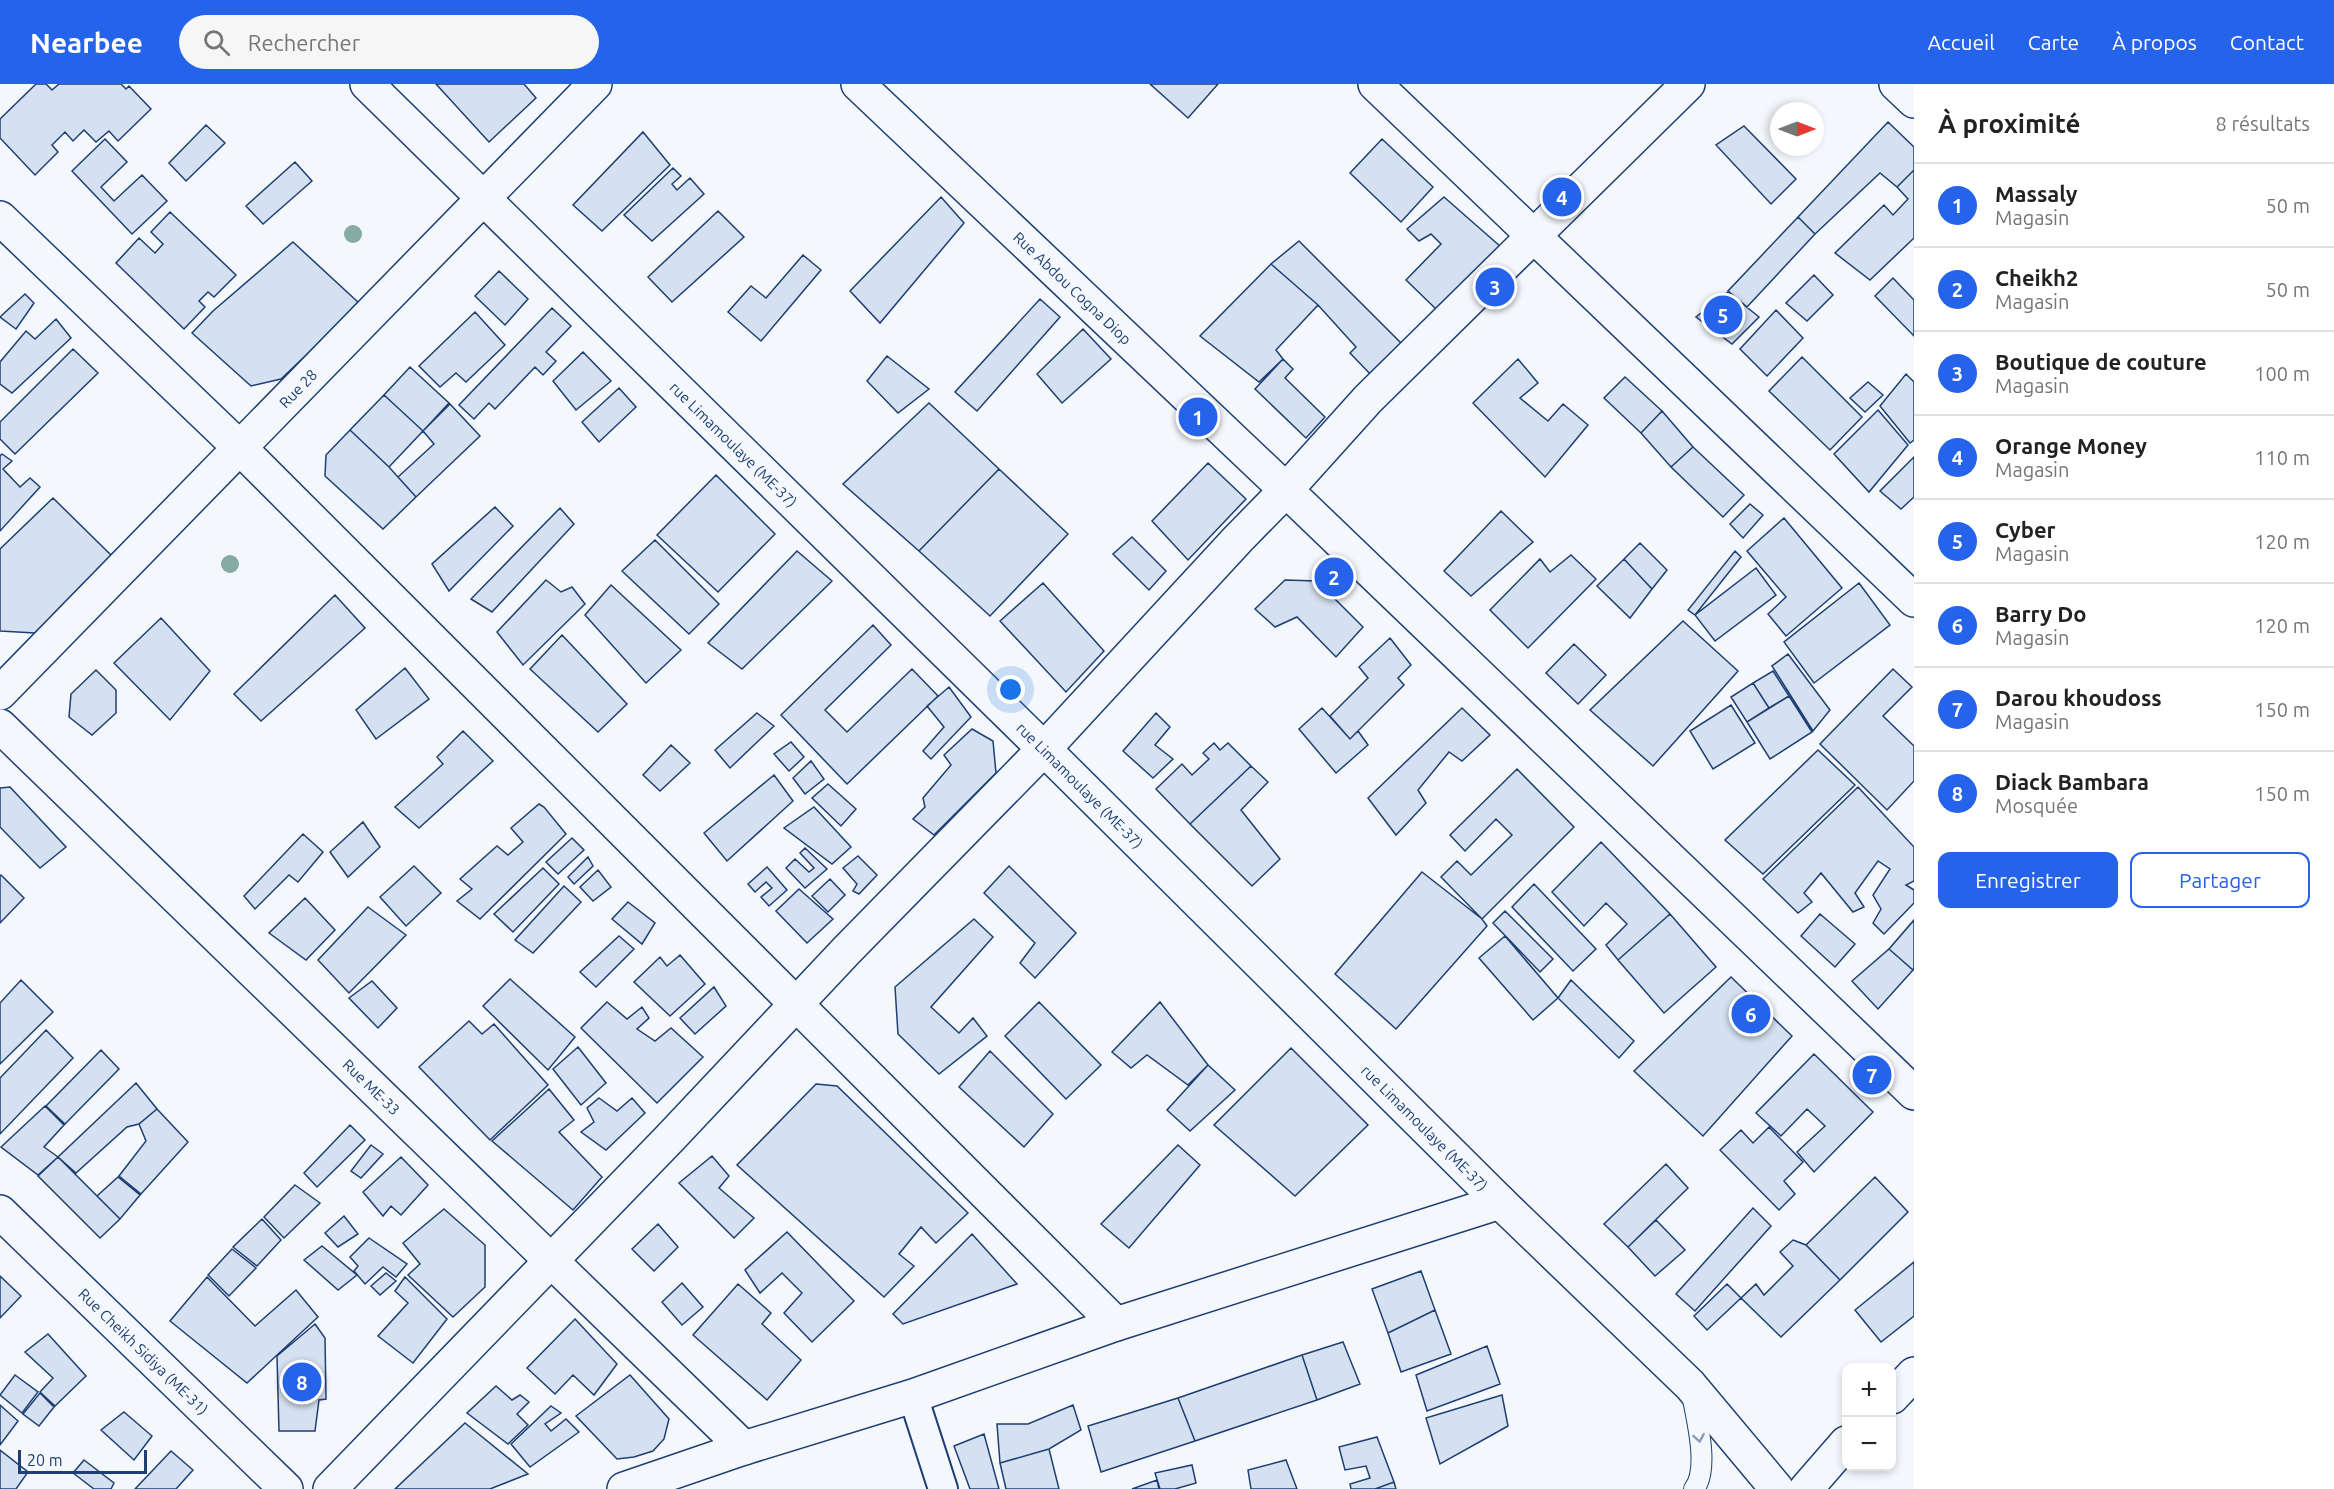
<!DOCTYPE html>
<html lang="fr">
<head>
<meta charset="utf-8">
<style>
	:root { --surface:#fff; --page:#f6f6f6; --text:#222; --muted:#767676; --line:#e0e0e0; --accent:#2563eb }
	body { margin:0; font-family:Ubuntu,sans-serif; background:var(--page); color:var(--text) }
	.controls { position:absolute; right:18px; bottom:18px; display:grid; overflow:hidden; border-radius:12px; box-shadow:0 3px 9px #0003 }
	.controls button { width:54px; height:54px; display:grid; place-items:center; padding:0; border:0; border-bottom:2px solid var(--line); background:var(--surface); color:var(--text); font:30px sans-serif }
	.compass { position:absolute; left:1770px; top:18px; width:54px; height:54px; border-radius:50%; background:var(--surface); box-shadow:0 3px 9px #0003; rotate:90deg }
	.scale { position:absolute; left:18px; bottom:15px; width:129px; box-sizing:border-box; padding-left:6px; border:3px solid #1d3f73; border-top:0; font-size:16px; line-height:21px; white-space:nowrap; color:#1d3f73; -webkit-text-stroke:4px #f4f7fb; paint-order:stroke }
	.you { position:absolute; left:1011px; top:606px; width:21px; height:21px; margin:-15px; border:4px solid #fff; border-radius:50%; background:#1a73e8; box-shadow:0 0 0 9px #1a73e833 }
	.badge { display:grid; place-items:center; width:39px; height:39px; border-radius:50%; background:var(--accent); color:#fff; font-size:20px; font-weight:700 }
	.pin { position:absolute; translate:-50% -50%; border:3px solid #fff; box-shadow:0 2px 6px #0006 }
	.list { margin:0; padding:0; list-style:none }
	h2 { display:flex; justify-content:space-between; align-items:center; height:78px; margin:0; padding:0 24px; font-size:26px }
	h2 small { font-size:20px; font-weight:400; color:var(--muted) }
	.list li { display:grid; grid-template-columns:39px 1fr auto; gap:18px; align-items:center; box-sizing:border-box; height:84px; padding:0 24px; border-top:2px solid var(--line) }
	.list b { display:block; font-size:22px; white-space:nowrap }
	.list p { margin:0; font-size:20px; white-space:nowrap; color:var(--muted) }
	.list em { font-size:20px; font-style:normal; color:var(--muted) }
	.actions { display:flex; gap:12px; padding:18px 24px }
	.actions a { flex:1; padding:14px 0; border:2px solid var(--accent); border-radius:12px; text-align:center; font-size:21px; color:var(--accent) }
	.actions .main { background:var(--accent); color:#fff }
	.icon { flex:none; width:33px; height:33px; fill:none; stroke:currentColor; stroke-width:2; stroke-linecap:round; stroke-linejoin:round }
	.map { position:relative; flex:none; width:1914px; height:1405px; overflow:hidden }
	header { display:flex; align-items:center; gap:36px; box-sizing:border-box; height:84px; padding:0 30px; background:var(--accent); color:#fff }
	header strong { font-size:28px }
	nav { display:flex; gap:33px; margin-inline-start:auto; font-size:21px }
	.search { width:420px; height:54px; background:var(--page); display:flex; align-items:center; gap:15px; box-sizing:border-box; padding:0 21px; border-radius:33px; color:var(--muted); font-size:22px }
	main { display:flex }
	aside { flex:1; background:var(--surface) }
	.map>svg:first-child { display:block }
	.building { fill:#d5e0f0; stroke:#1d3f73; stroke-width:1.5 }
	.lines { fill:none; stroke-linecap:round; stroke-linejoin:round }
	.service-casing { stroke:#1d3f73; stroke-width:22 }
	.pedestrian-casing { stroke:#1d3f73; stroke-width:32 }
	.minor-casing { stroke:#1d3f73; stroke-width:36 }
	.service { stroke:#f4f7fb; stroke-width:20 }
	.pedestrian { stroke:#f4f7fb; stroke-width:28 }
	.minor { stroke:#f4f7fb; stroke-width:33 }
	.tree { fill:#86aba6 }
	.oneway { stroke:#889bb7 }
	.labels { text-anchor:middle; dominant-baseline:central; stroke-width:4.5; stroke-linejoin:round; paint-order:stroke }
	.street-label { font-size:15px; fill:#1d3f73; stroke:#f4f7fb }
</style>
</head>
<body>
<header>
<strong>Nearbee</strong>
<div class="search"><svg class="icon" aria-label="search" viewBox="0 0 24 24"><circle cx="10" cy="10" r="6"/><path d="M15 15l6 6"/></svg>Rechercher</div>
<nav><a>Accueil</a><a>Carte</a><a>À propos</a><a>Contact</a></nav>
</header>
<main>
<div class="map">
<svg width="1914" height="1405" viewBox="0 0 1914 1405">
	<rect width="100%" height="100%" fill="#f4f7fb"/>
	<path class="building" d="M36 0H46L52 6 59 0H121L126 5 129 2 151 25 118 57 109 47 96 58 84 46 73 57 65 48 52 61 58 68 35 91 0 54V35Z
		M436 0H524L536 14 489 58Z
		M1150 0H1218L1188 34Z
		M1888 38 1914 63V86L1897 103 1880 89 1815 150 1798 133Z
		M206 41 225 59 186 97 169 79Z
		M1744 42 1796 95 1771 120 1716 61Z
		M643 48 670 81 602 147 573 121Z
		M105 55 127 78 101 103 114 117 142 91 167 117 132 150 72 87Z
		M1382 55 1433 103 1401 138 1350 89Z
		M295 78 312 97 263 140 246 122Z
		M673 84 681 92 672 100 677 106 690 94 704 110 652 157 624 131Z
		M1914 86V154L1870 196 1835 169 1884 121 1893 131 1908 115 1897 103Z
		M941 113 964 139 880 239 850 207Z
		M1444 113 1501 163 1437 226 1406 196 1441 160 1431 150 1419 157 1407 145Z
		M718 127 744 153 672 218 648 193Z
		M170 128 236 191 214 213 208 208 199 217 205 223 184 245 116 179 139 154 155 169 163 160 151 148Z
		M1798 133 1815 150 1747 223 1728 207Z
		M1299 157 1404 262 1373 293 1350 269 1356 263 1318 221 1271 180Z
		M293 158 360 220 281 295 251 302 192 249 213 227Z
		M803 171 821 186 761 257 728 228 751 202 766 214Z
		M1271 180 1318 221 1276 266 1283 275 1259 298 1200 252Z
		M499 187 528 215 505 241 475 212Z
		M1814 191 1833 211 1807 237 1786 219Z
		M1893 194 1914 216V252L1875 212Z
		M1728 208 1759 233 1732 260 1696 233Z
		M25 210 34 219 16 245 0 233Z
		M1040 215 1060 233 977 327 955 308Z
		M552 224 571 242 546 268 556 277 543 291 535 283 495 325 489 319 474 335 459 321Z
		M1776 226 1803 254 1767 292 1740 265Z
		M475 228 505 261 466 298 456 289 440 303 419 282Z
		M56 235 71 254 12 309 0 300V278L26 247 35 255Z
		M1083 245 1111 275 1062 319 1037 290Z
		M73 265 98 289 15 370 0 355V338Z
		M583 268 611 297 576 326 553 297Z
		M887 272 929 305 898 329 867 297Z
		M1802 273 1862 333 1830 366 1769 307Z
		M1283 275 1293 285 1285 294 1325 333 1306 354 1255 305Z
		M1518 275 1538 299 1520 314 1548 337 1563 320 1588 341 1545 393 1473 319Z
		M410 283 449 319 423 347 384 311Z
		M1906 290 1914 298V356L1910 359 1880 322Z
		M1625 293 1662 327 1641 349 1604 314Z
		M1868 298 1883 311 1865 328 1850 314Z
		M619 304 636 323 599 358 582 338Z
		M384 311 423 347 389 383 350 346Z
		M929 319 999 385 919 467 843 400Z
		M450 320 480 352 416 413 398 393 434 360 423 347Z
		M1878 326 1908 361 1869 408 1834 370Z
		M1662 327 1693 363 1671 383 1641 349Z
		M350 346 389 383 416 413 383 445 325 392 326 371Z
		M1693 363 1744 411 1723 433 1671 383Z
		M2 370 12 377 3 385 20 403 30 394 40 403 0 447V372Z
		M1914 373V413L1901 425 1880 407Z
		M1208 379 1246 415 1188 476 1152 437Z
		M999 385 1068 450 990 532 919 467Z
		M716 391 775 450 718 508 657 451Z
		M53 414 114 474 35 549 0 547V465Z
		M1750 420 1763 431 1743 454 1730 440Z
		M495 423 513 442 449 507 432 480Z
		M560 424 574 440 492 528 471 515Z
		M1501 427 1533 458 1471 512 1444 487Z
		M1784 434 1842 504 1786 552 1768 530 1786 513 1747 467Z
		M1132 453 1166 487 1149 506 1113 470Z
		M655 456 719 520 689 550 622 487Z
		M1640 459 1667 486 1652 505 1624 475Z
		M797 467 832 497 742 585 708 559Z
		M1735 467 1741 473 1695 531 1688 526Z
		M1571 471 1596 495 1528 564 1490 526 1540 475 1550 488Z
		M1624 475 1652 505 1630 534 1597 502Z
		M1756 484 1776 511 1715 557 1695 531Z
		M546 496 561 508 572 503 585 520 523 581 497 548Z
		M1285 496 1317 497 1363 543 1336 573 1297 533 1275 543 1255 525Z
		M1043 499 1104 567 1066 608 1000 537Z
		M1859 499 1890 541 1814 599 1784 558Z
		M611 501 681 566 646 599 585 531Z
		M335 511 365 544 261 637 234 610Z
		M161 534 210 587 170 636 114 579Z
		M1683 537 1738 587 1653 682 1590 626Z
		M873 541 891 561 825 626 847 648 912 585 938 612 847 700 781 631Z
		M562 551 627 620 598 648 530 585Z
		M1390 554 1411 581 1398 594 1404 601 1350 655 1330 632 1368 594 1359 583Z
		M1574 560 1606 591 1578 620 1546 589Z
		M1788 570 1830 626 1813 647 1772 582Z
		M405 584 429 615 376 655 356 626Z
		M1893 585 1912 603 1883 632 1914 662V697L1887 726 1820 660Z
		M96 586 116 606V629L92 651 69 633 71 610Z
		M1773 587 1789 612 1769 624 1753 599Z
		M1753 599 1769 624 1747 638 1731 613Z
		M949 603 971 633 931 675 923 667 944 643 927 622Z
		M1789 612 1812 648 1770 675 1747 638Z
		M1731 621 1755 659 1713 685 1690 647Z
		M1322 624 1350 655 1358 647 1368 661 1336 689 1299 645Z
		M1462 624 1490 651 1462 677 1449 668 1418 706 1426 719 1396 751 1368 714Z
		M757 629 774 642 730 684 715 666Z
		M1156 629 1170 643 1155 661 1173 675 1153 694 1123 667Z
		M972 645 993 657 996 689 934 751 913 735 925 723 923 714 951 681 944 671Z
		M463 647 493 677 419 744 395 723 443 680 437 673Z
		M791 658 804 673 789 687 774 670Z
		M1214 659 1220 666 1228 659 1251 682 1190 740 1156 705 1182 680 1192 691 1209 675 1203 669Z
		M671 661 690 679 660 707 643 691Z
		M1818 666 1855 701 1763 790 1725 756Z
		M811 677 824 695 805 710 793 694Z
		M1251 682 1268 698 1241 726 1280 775 1252 802 1190 740Z
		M1517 685 1574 743 1482 835 1441 793 1457 777 1471 791 1512 751 1496 735 1465 767 1450 751Z
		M774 691 793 717 727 777 704 749Z
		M828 700 856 725 841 742 812 714Z
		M10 703 66 763 40 784 0 743V704Z
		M1858 703 1914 763V797L1906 801 1914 806V819L1884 850 1873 839 1881 825 1873 811 1890 785 1878 777 1855 809 1864 823 1853 828 1821 789 1804 809 1812 818 1798 829 1763 795Z
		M539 720 544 723 566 750 480 835 457 817 472 805 460 795 497 762 508 771 523 758 511 744Z
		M814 723 851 763 832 780 784 744Z
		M363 738 380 763 348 793 330 768Z
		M303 750 323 768 298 798 289 791 255 825 244 812Z
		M572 754 584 766 558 790 546 778Z
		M1601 758 1670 830 1618 876 1606 861 1627 840 1606 819 1584 842 1552 808Z
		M805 764 827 785 805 804 786 784 795 775 809 788 814 784 800 769Z
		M858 772 877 791 859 810 853 807 857 800 843 784Z
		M588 773 593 782 574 800 568 793Z
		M414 782 441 809 406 842 380 813Z
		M1009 782 1076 849 1035 894 1020 879 1035 859 984 809Z
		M767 783 787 806 769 822 761 813 772 804 766 798 755 808 748 800Z
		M543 784 559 800 513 848 494 830Z
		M598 786 611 803 593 817 580 803Z
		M1422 788 1482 835 1487 842 1396 945 1335 890Z
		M1 791 24 814 0 839V792Z
		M830 795 845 811 828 828 812 812Z
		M1534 800 1596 865 1573 887 1512 823Z
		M564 802 581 818 533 869 515 856Z
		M799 805 833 835 807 859 776 827Z
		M305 814 335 846 306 876 269 849Z
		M628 818 655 839 642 860 612 835Z
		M368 823 406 851 349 909 318 876Z
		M1505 827 1553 875 1540 888 1493 839Z
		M1670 830 1716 883 1664 929 1618 876Z
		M1820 830 1855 860 1835 883 1801 852Z
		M974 835 993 853 931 923 959 949 973 934 987 952 939 990 898 950 895 903Z
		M1914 836V884L1913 886 1889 865Z
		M619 852 634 865 596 903 580 888Z
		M1505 852 1558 914 1533 936 1479 874Z
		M1889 865 1913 886 1878 925 1852 897Z
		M680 871 705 900 670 932 634 898 660 873 667 882Z
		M1731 893 1792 952 1703 1052 1634 987Z
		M510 895 575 953 548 986 483 922Z
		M21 896 53 928 0 980V919Z
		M1571 896 1634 957 1619 974 1558 914Z
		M372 897 397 924 378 944 349 914Z
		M714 903 726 922 695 950 680 934Z
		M607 918 627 935 642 923 649 934 637 945 655 957 671 944 703 973 657 1019 581 944Z
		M1039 918 1101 981 1066 1015 1005 952Z
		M1160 918 1208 981 1188 1001 1147 971 1131 984 1112 968Z
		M469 937 482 950 494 940 548 1001 490 1056 419 983Z
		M46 946 73 974 0 1050V994Z
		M578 963 606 999 581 1021 553 985Z
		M1291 964 1368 1041 1295 1112 1214 1041Z
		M101 966 119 985 65 1040 46 1022Z
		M990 967 1053 1030 1024 1063 959 1003Z
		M1814 970 1873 1028 1814 1088 1797 1068 1825 1042 1807 1025 1781 1052 1756 1029Z
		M1208 981 1235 1006 1190 1047 1167 1026Z
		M136 999 157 1025 139 1040 127 1043 76 1089 58 1073Z
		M816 1000 837 1002 968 1129 936 1159 921 1143 899 1170 914 1182 884 1213 737 1081Z
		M549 1005 574 1036 559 1048 602 1093 573 1126 492 1057Z
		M599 1014 617 1027 632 1014 645 1029 606 1066 581 1048 594 1038 587 1024Z
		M45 1022 64 1041 44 1063 58 1073 38 1091 1 1063Z
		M157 1025 188 1058 141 1110 119 1092 146 1057 139 1040Z
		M350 1041 365 1056 317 1103 304 1089Z
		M1769 1043 1803 1078 1784 1097 1795 1110 1779 1126 1720 1066 1741 1046 1753 1059Z
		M371 1061 383 1070 361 1094 351 1087Z
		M1178 1061 1200 1081 1129 1164 1101 1140Z
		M712 1072 729 1092 719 1104 754 1134 734 1154 679 1099Z
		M58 1073 120 1135 100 1154 38 1092Z
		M401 1073 428 1101 401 1131 391 1122 383 1132 363 1108Z
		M1666 1080 1688 1104 1628 1163 1604 1140Z
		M118 1093 140 1111 120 1135 97 1112Z
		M1875 1093 1908 1128 1840 1196 1806 1161Z
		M295 1101 320 1119 284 1154 264 1133Z
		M1753 1124 1771 1142 1695 1227 1676 1210Z
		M444 1125 485 1161V1203L453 1233 408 1191 420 1180 403 1159Z
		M344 1132 358 1150 338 1163 325 1149Z
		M262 1135 281 1156 257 1182 233 1163Z
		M1656 1136 1685 1166 1655 1192 1628 1163Z
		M658 1140 678 1163 654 1187 632 1165Z
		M787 1148 854 1217 812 1258 784 1229 802 1209 782 1189 760 1209 745 1186Z
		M972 1150 1017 1200 903 1240 893 1230Z
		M369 1154 407 1180 396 1193 383 1183 365 1200 354 1187 358 1182 350 1173Z
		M1793 1156 1806 1161 1840 1196 1781 1253 1741 1214 1756 1200 1764 1211 1793 1182 1780 1168Z
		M322 1162 357 1191 338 1206 304 1176Z
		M232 1165 256 1184 229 1212 208 1191Z
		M1914 1178V1232L1881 1258 1855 1226Z
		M1421 1187 1435 1226 1388 1249 1372 1205Z
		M386 1189 396 1197 380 1211 371 1202Z
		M0 1192 21 1212 0 1234Z
		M207 1193 255 1242 296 1206 318 1233 247 1299 170 1237Z
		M405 1193 447 1235 413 1279 378 1252 408 1219 395 1207Z
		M682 1199 703 1223 682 1241 662 1218Z
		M738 1200 771 1229 762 1240 801 1276 767 1316 693 1251Z
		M1727 1200 1741 1214 1707 1246 1694 1232Z
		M1435 1226 1451 1270 1401 1288 1388 1249Z
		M575 1235 617 1280 594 1311 573 1291 555 1310 527 1284Z
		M315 1240 325 1254 326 1315 319 1316 315 1347H279L277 1272Z
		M48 1250 86 1292 55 1322 40 1308 53 1294 25 1268Z
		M1343 1258 1360 1300 1317 1316 1302 1271Z
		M1487 1262 1500 1300 1427 1327 1416 1291Z
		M1302 1271 1317 1316 1195 1357 1178 1314Z
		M15 1291 38 1308 22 1329 0 1311Z
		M630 1291 669 1335 664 1355 653 1367 634 1373 617 1375 576 1332Z
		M496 1302 512 1316 520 1311 529 1318 517 1330 528 1341 508 1360 467 1329Z
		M40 1309 54 1323 39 1342 23 1330Z
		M1502 1311 1508 1342 1440 1380 1426 1334Z
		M1178 1314 1195 1357 1101 1388 1088 1342Z
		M0 1321 18 1337 0 1361Z
		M1073 1321 1081 1346 1049 1365 1000 1379 997 1340H1028Z
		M551 1322 561 1329 545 1340 551 1347 566 1335 579 1348 530 1383 511 1360Z
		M124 1328 152 1352 134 1376 101 1346Z
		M465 1339 528 1390 490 1405H395Z
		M984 1350 999 1405H970L954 1362Z
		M1377 1353 1394 1398 1375 1405H1351L1350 1400 1370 1394 1366 1382 1345 1386 1339 1363Z
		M1049 1365 1059 1405H1006L1000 1379Z
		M0 1366 28 1388 16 1405H0Z
		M171 1367 193 1386 176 1405H135Z
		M84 1376 114 1399 111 1405H94L73 1389Z
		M1286 1376 1297 1405H1251L1248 1386Z
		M1192 1381 1196 1399 1175 1405H1160L1155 1389Z
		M1157 1396 1159 1405H1132Z
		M1394 1398 1396 1405H1375Z"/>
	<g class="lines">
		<defs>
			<path id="service" d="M1692 1310C1696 1333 1710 1385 1694 1405"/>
			<path id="pedestrian" d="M913 1312 943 1405"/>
			<g id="minor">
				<path id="s1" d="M367 0 1044 665 1500 1118 1690 1301 1777 1405"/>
				<path id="s2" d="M858 0 1286 406 1914 1009"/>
				<path d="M1375 0 1914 516"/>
				<path d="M1896 0 1914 17"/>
				<path d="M0 134 240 364 1116 1240"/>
				<path id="s3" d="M0 609 595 0"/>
				<path id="s4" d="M0 642 744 1364"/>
				<path id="s5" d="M0 1128 286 1405"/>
				<path d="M1892 1313 1914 1290"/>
				<path d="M330 1405 670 1054 847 866 1044 665 1238 455 1286 406 1368 315 1688 0"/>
				<path d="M624 1405 744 1364 913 1312 1116 1240 1500 1118"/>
				<path d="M1806 1405 1846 1359"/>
			</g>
		</defs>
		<use href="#service" class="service-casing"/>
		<use href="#pedestrian" class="pedestrian-casing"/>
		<use href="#minor" class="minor-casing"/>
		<use href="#service" class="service"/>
		<use href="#pedestrian" class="pedestrian"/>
		<use href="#minor" class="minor"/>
	</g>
	<g class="tree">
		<circle cx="353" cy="150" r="9"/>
		<circle cx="230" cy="480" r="9"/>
	</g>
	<defs><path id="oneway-chevron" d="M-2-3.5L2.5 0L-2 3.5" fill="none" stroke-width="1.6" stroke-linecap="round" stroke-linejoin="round" transform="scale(1.5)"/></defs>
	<use class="oneway" href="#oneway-chevron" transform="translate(1699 1354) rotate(80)"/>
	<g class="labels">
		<g class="street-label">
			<text stroke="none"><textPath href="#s2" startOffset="296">Rue Abdou Cogna Diop</textPath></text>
			<text stroke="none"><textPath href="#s3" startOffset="426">Rue 28</textPath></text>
			<text stroke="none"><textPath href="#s1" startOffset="514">rue Limamoulaye (ME-37)</textPath></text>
			<text stroke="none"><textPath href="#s1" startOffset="1000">rue Limamoulaye (ME-37)</textPath></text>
			<text stroke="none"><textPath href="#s4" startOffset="518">Rue ME-33</textPath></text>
			<text stroke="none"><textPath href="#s1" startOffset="1486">rue Limamoulaye (ME-37)</textPath></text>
			<text stroke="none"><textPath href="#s5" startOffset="200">Rue Cheikh Sidiya (ME-31)</textPath></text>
		</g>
	</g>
</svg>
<div class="controls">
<button>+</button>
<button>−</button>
</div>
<svg class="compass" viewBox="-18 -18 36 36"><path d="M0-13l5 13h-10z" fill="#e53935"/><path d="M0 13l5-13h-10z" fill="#767676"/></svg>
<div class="scale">20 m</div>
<div class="you"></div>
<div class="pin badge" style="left:1198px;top:333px">1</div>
<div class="pin badge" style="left:1334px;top:493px">2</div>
<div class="pin badge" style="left:1495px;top:203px">3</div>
<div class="pin badge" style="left:1562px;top:113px">4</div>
<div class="pin badge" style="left:1723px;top:231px">5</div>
<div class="pin badge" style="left:1751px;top:930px">6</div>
<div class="pin badge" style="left:1872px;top:991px">7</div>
<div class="pin badge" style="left:302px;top:1298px">8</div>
</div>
<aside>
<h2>À proximité<small>8 résultats</small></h2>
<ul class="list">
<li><span class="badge">1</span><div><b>Massaly</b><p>Magasin</p></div><em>50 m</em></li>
<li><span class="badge">2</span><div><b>Cheikh2</b><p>Magasin</p></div><em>50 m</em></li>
<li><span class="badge">3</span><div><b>Boutique de couture</b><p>Magasin</p></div><em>100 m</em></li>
<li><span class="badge">4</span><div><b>Orange Money</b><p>Magasin</p></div><em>110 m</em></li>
<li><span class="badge">5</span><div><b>Cyber</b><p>Magasin</p></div><em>120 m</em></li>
<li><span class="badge">6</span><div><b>Barry Do</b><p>Magasin</p></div><em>120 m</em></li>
<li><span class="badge">7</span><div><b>Darou khoudoss</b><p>Magasin</p></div><em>150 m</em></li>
<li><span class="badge">8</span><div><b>Diack Bambara</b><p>Mosquée</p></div><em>150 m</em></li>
</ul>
<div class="actions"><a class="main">Enregistrer</a><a>Partager</a></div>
</aside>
</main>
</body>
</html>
